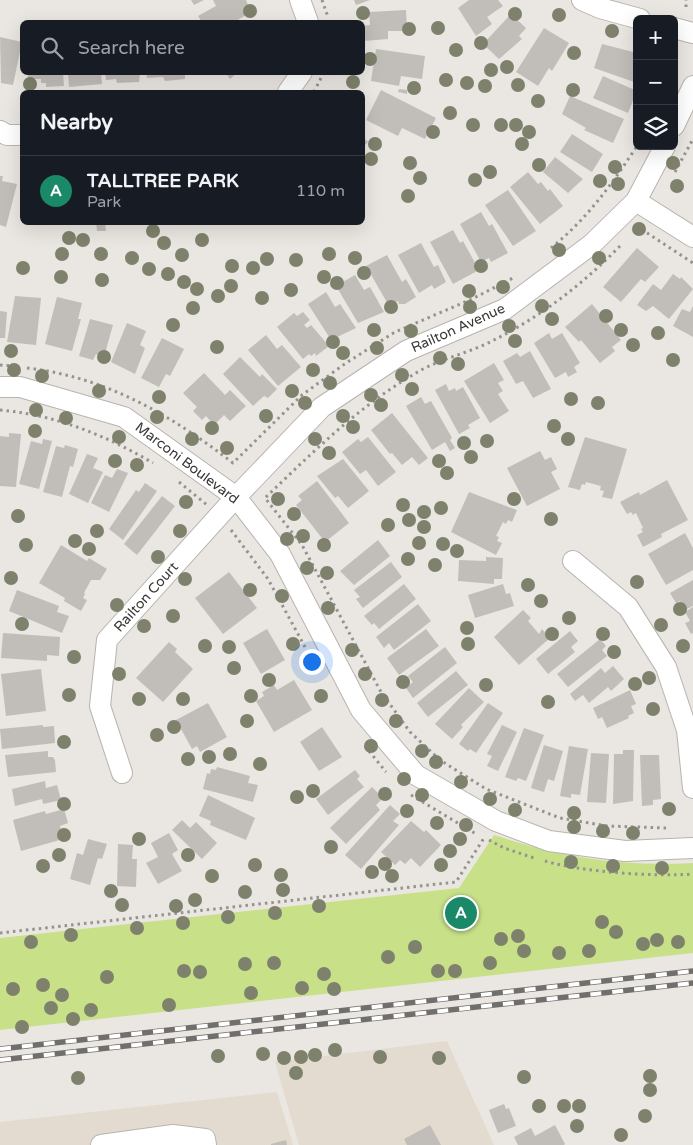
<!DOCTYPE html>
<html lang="en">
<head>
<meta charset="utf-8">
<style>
	:root { --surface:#171b24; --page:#242831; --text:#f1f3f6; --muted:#9ea1a6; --line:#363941; --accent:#198968 }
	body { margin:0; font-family:"Varela Round",sans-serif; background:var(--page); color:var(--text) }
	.controls { position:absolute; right:15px; top:15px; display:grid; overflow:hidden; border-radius:8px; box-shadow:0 5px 20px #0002 }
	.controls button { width:45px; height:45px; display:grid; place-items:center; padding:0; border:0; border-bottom:1px solid var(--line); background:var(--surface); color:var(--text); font:25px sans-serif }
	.you { position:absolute; left:311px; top:661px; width:18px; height:18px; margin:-12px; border:4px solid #fff; border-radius:50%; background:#1a73e8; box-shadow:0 0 0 8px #1a73e833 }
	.badge { display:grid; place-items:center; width:32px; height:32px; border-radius:50%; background:var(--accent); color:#fff; font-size:16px; font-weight:700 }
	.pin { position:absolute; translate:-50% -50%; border:2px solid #fff; box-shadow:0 1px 5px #0006 }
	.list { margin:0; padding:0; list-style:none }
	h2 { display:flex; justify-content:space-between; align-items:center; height:65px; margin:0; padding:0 20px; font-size:21px }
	h2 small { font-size:16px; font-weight:400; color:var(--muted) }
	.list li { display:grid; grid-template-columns:32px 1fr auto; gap:15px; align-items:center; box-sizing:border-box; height:70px; padding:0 20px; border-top:1px solid var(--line) }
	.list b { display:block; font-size:19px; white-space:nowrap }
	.list p { margin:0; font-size:16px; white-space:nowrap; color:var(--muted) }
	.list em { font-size:16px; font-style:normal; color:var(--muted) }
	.icon { flex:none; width:28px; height:28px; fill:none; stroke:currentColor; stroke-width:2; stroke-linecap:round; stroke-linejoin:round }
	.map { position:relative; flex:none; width:693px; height:1145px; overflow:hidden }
	.search { position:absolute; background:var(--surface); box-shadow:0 5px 20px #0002; left:20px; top:20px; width:345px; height:55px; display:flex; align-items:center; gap:12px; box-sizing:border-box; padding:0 18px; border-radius:8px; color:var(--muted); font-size:19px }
	.panel { position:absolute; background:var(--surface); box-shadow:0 5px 20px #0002; left:20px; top:90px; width:345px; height:135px; border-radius:8px }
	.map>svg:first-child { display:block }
	.built { fill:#e3dbd0 }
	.green { fill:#c8e189 }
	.building { fill:#c1beb9 }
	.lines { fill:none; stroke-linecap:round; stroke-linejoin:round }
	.minor-casing { stroke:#b8b4af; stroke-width:22 }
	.path { stroke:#95938f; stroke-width:3; stroke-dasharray:2.5 4; stroke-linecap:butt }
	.minor { stroke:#fff; stroke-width:20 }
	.rail-casing { stroke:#716f6c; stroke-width:5.5 }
	.rail { stroke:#fff; stroke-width:4; stroke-dasharray:11; stroke-linecap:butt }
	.tree { fill:#7e816b }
	.labels { text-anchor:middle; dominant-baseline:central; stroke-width:5; stroke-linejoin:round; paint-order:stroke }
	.street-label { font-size:14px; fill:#383735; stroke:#fff }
</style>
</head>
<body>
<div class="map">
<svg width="693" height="1145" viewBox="0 0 693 1145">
	<rect width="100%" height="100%" fill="#eae6e1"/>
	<path class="built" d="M447 1041 494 1145H299L275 1062Z
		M277 1092 293 1145H0V1122Z"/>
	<path class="green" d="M494 835C561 857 622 867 693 863V953L0 1030V938L459 888Z"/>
	<path class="building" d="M191 0H204L194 5Z
		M213 0H246L248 5 244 7 248 14 234 22H202L198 16 216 6Z
		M354 0H370L356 5Z
		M469 0H498L503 6 487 17 492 24 476 36 458 8Z
		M406 10 407 31H388V39L363 41 362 26 370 25 369 12Z
		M511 14 526 28 519 36 522 39 499 59 483 44Z
		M544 28 569 43 552 71 549 68 538 86 516 72Z
		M0 37 22 42 13 85 1 83Z
		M602 44 637 53V83L594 68Z
		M376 49 425 56 422 79 401 76 399 86 371 81Z
		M28 72H63L64 86 46 87V83H41V79H28Z
		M68 72H101L102 84 69 87Z
		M105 72H140L139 82 117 83 116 79 106 80Z
		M146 72H185V79L165 81 163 77 147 78Z
		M225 72H238L230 79Z
		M603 76 637 91 628 113 593 98Z
		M399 89 407 90V94L398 92Z
		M381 90 436 118 425 139 402 128 398 136 366 120Z
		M570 96 624 119 613 143 584 130 586 128 562 114Z
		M572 134 603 154 592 172 560 152Z
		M362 136 368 142 362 148Z
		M555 157 583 179 568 193 543 172Z
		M528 172 538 184 541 182 548 191 550 189 563 206 540 224 510 187Z
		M0 176H3L2 181 17 184 6 227 0 225Z
		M508 190 536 231 513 246 485 205Z
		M481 212 489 226 492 224 508 253 491 262 489 258 481 262 460 224Z
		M96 222H105L106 231H97Z
		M453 230 460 243 463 241 479 270 453 284 430 242Z
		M421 243 434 267 438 265 446 282 434 289 432 285 419 293 398 255Z
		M637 248 659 267 645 282 641 279 621 302 603 287Z
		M387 255 402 282 406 279 416 297 405 304H399L398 301 389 306 366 266Z
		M673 274 680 279 681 277 693 289 669 319 653 306 646 311 637 305 653 284 661 290Z
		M355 275 364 290 370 287 384 312 358 323 336 286Z
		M326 292 335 307 340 304 356 328 331 340 308 304Z
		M15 296 41 298 36 345 7 342Z
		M57 297 82 303 78 319H81L72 351 45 344Z
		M592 304 621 340 612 347 615 351 600 363 581 340 579 342 565 327Z
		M693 306V337L673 326 682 309 690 312Z
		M0 311 7 312 5 338H0Z
		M303 312 310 320 304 325 307 328 311 325 329 346 316 356 315 353 311 356 309 354 303 359 277 327 294 313 297 316Z
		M90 319 113 325 104 357 96 354 93 360 79 356Z
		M127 323 146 331 140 345 145 348 135 374 111 362Z
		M549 333 552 339 562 333 580 363 574 367 577 372 568 377 566 372 555 378 534 343Z
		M266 335 277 349 282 345 301 367 278 386 248 350Z
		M162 338 184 349 170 376 166 374 159 387 141 378Z
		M530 351 551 389 533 398 523 381 516 384 503 361 517 353 520 357Z
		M240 357 260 377 262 374 277 389 268 398 264 396 253 406 223 374Z
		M494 363 504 380 498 383 503 391 498 394 509 411 490 423 464 381Z
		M204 373 225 395 230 390 246 406 230 421 224 415 214 425 206 416 202 420 193 411 197 407 183 393Z
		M446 384 449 391 455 388 456 391 463 387 480 418 468 425 470 428 459 434 435 390Z
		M421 397 425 404 431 401 452 438 450 440 455 448 450 451 445 442 432 450 406 406Z
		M392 413 428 458 419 465 412 457 402 465 392 453 390 454 371 430Z
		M9 433 21 434 16 487 0 486V436L9 437Z
		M368 437 396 472 378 486 366 470 360 474 342 452 358 439 361 442Z
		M585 437 627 449 612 499 602 497 604 491 600 490 601 486 586 482 585 485 582 484 580 490 568 487Z
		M43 439 52 441 39 489 19 484 31 441 42 444Z
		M65 445 78 449 73 467 70 466 62 497 43 492 56 446 64 448Z
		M540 451 545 460 551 457 557 469 551 472 560 489 527 506 507 468Z
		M87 454 98 458 93 468 103 472 88 503 69 494Z
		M343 459 369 491 348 508 338 496 335 498 317 476Z
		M117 469 128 473 109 512 91 503 105 475 112 478Z
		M667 480 688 520 661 534 662 537 643 547 637 535 643 532 641 529 643 528 636 513 633 515 631 512 627 514 620 502 639 492 640 495Z
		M317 481 349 523 325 542 296 505 302 500 298 496Z
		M145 483 157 491 123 540 109 529 136 490 139 492Z
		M469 492 517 510 512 522 508 520 506 524 503 522 496 536 499 537 497 541 502 543 496 555 451 532Z
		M162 496 175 506 137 555 124 544Z
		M685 533 693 548V570L666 585 648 554Z
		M378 540 390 556 354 585 340 571Z
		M61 545 87 561 89 558 107 569 100 580H91L84 593 85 594 83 598 87 600 81 611 64 601 65 598 39 583Z
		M486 557 503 558 502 579H494V584L458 581 459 560 486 561Z
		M391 562 402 577 363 608 356 599 360 597 354 590Z
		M229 572 257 608 223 634 195 598Z
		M693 580V606L685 610 680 601 676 603 670 593Z
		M404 584 416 599 379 629 374 623 372 625 364 616Z
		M503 584 506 594 510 593 514 606 475 618 468 595Z
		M17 590 59 606 57 612 69 616 62 633 9 611Z
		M418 604 431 621 394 650 389 643 384 648 376 637Z
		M693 607V633L691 634 685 623 690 621 685 612Z
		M523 610 531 618 528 621 539 634 542 629 550 638 519 665 494 637Z
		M267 629 285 660 261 674 243 643Z
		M426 629 439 646 399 675 387 658Z
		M570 631 578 641 571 647 575 652 548 674 536 659Z
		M3 633 60 637 59 656 47 655V661L1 658Z
		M600 639 606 646 602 650 607 656 568 687 557 674Z
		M169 642 177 649 175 652 193 669 163 702 136 678Z
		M445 647 457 663 413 698 406 688 413 682 408 676Z
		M613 666 624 679 611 691 608 687 589 703 583 695 575 701 570 694 601 668 605 673Z
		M41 669 46 711 6 716 1 674Z
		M456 671 468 685 428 717 417 703Z
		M294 680 312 710 274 732 256 701 264 696 262 692 274 685 277 690Z
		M469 688 484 702 461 725 463 727 452 739 435 724Z
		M630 690 636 704 631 706 634 713 628 716 629 718 607 728 602 717 598 719 593 708Z
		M208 703 227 737 200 752 197 746 192 749 176 720Z
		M488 703 503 713 476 753 470 749 468 751 459 744Z
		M43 725V727L54 726 55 743 2 749 0 729Z
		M502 725 517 732 498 771 487 766 492 756 487 754Z
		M322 727 342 757 319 771 300 742Z
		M524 728 544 735 526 781 518 778 516 781 505 777Z
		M544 745 563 751 554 781 548 779 544 792 531 788Z
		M569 746 588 749 580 795 571 794V798L560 796Z
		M623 750H634L633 801 613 804 614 754H623Z
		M48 751V757H53L55 760 56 772 8 777 5 755Z
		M591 753 609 754 606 803 587 802Z
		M640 755H659L661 799 653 800V805L642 806Z
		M217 767 250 776 248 783 258 785 253 802 203 789 207 773 210 774 211 769 216 770Z
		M355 770 360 776 357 779 364 787 328 815 316 799Z
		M45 781 46 788 57 785 61 800 43 804 42 799 15 806 12 789Z
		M372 787 383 798 376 805 380 810 346 844 330 828Z
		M208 795 255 818 246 840 210 825 211 821 199 816Z
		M390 805 400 814 393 821 399 825 361 869 345 855Z
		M64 809 68 823 60 826 63 839 21 851 13 820 45 811 46 814Z
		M182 820 190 828 196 822 217 843 202 859 172 830Z
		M411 821 424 832 426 830 441 845 420 867 411 858 405 864 400 860 395 865 381 852Z
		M169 833 178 850 172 854 182 871 158 884 146 863 158 857 151 843Z
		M88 839 107 844 102 859 98 858 90 885 70 879 77 853 83 855Z
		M118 844 133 845 132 859H137L136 887 117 886Z
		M504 1104 506 1109 509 1108 516 1126 498 1133 489 1110Z
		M430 1125 441 1145H407L404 1139Z
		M555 1125 565 1144 564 1145H518L514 1137 531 1128 535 1136Z
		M286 1140 287 1145H271V1144Z"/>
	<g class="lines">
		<defs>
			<path id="minor" d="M300 0 308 22
				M582 0 600 8 640 19
				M674 28 693 33
				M288 92 302 72
				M674 126 693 86
				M0 131 7 135H22
				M636 201 693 237
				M0 387H20L124 417 236 497 280 554 361 710 416 775 496 821 549 841 625 851 693 848
				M573 561 628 607 666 667 687 730 693 788
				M122 773 100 706 107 640 236 497 322 407 406 351 505 309 592 244 636 201 665 146
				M101 1145 173 1135 205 1139 206 1145"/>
		</defs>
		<use href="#minor" class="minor-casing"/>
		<path class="path" d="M322 0 328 17
			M686 7V0
			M674 58 677 47
			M314 92 324 72
			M675 172 693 139
			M637 229 638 227 693 263
			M620 246C582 285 539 318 490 342 466 354 439 359 416 373 359 406 313 452 265 498L302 545 381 692 410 732 440 760 486 789 560 818 607 826 667 828
			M551 248C587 219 612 184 637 146
			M0 365 16 366
			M27 368C106 377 171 415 233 463L302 395 346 363 395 332 472 299 513 278
			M0 410C56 415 105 435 153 463
			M179 482 207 505
			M231 530 268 579 305 647
			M365 746 386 772
			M411 795 476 834
			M489 840 504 848 534 858
			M545 861C581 872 655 877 693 874
			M0 933 456 882 484 838"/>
		<use href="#minor" class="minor"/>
		<defs>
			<path id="rail" d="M0 1049 693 971
				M0 1060 693 983"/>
		</defs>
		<use href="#rail" class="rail-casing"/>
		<use href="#rail" class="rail"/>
	</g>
	<g class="tree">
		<circle cx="250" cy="11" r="7"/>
		<circle cx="363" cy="13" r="7"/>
		<circle cx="515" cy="14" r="7"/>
		<circle cx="559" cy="15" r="7"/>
		<circle cx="438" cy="28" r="7"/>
		<circle cx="409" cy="29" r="7"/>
		<circle cx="612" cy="31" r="7"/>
		<circle cx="481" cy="43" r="7"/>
		<circle cx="456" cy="50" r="7"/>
		<circle cx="574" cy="53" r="7"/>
		<circle cx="370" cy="59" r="7"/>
		<circle cx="507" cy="67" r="7"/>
		<circle cx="491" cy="70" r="7"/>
		<circle cx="446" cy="80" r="7"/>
		<circle cx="353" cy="82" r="7"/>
		<circle cx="467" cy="83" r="7"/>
		<circle cx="30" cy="84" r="7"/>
		<circle cx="518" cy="85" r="7"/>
		<circle cx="485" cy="86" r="7"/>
		<circle cx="414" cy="88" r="7"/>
		<circle cx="573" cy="90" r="7"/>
		<circle cx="538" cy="101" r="7"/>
		<circle cx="450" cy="113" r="7"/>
		<circle cx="473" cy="125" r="7"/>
		<circle cx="501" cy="125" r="7"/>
		<circle cx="516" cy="125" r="7"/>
		<circle cx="433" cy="132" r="7"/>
		<circle cx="529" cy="132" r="7"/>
		<circle cx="375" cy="144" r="7"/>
		<circle cx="522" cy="144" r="7"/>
		<circle cx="371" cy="159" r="7"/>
		<circle cx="410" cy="163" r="7"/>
		<circle cx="673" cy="163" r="7"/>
		<circle cx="539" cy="165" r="7"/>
		<circle cx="615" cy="167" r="7"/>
		<circle cx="490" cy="172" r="7"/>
		<circle cx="420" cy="178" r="7"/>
		<circle cx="475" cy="180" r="7"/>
		<circle cx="600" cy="181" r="7"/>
		<circle cx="618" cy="184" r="7"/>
		<circle cx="677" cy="186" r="7"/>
		<circle cx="408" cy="196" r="7"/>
		<circle cx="639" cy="229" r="7"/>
		<circle cx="153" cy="231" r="7"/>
		<circle cx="69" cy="238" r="7"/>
		<circle cx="83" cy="240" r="7"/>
		<circle cx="202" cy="240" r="7"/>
		<circle cx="164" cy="243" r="7"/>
		<circle cx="559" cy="250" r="7"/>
		<circle cx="62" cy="254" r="7"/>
		<circle cx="101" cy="254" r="7"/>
		<circle cx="329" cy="254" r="7"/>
		<circle cx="182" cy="255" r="7"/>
		<circle cx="132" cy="258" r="7"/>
		<circle cx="355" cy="258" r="7"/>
		<circle cx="599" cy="258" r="7"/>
		<circle cx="267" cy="259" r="7"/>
		<circle cx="296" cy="260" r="7"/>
		<circle cx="232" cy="266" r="7"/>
		<circle cx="481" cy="266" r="7"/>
		<circle cx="23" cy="268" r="7"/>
		<circle cx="253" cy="268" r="7"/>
		<circle cx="149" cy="269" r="7"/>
		<circle cx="364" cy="273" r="7"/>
		<circle cx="168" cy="274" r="7"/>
		<circle cx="61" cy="277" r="7"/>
		<circle cx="324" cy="277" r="7"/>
		<circle cx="102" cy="280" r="7"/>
		<circle cx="184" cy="282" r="7"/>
		<circle cx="337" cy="283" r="7"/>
		<circle cx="231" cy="286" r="7"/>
		<circle cx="503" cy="287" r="7"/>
		<circle cx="197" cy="289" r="7"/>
		<circle cx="291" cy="290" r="7"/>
		<circle cx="469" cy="291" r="7"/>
		<circle cx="218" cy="296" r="7"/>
		<circle cx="262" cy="298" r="7"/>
		<circle cx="542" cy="306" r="7"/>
		<circle cx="391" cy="307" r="7"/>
		<circle cx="470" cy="307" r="7"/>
		<circle cx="193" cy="308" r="7"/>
		<circle cx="606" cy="316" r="7"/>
		<circle cx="552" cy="319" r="7"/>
		<circle cx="173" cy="325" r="7"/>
		<circle cx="509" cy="326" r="7"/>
		<circle cx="374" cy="330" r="7"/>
		<circle cx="621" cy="330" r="7"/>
		<circle cx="411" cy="331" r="7"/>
		<circle cx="658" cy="333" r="7"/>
		<circle cx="515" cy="341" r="7"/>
		<circle cx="333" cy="342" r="7"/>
		<circle cx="633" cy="345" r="7"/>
		<circle cx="217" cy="347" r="7"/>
		<circle cx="377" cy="348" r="7"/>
		<circle cx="11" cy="351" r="7"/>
		<circle cx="343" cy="353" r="7"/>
		<circle cx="104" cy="357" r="7"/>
		<circle cx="440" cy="358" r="7"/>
		<circle cx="673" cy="360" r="7"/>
		<circle cx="458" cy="364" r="7"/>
		<circle cx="14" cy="370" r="7"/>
		<circle cx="313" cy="370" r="7"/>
		<circle cx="402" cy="375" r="7"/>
		<circle cx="42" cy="376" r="7"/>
		<circle cx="330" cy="383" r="7"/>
		<circle cx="412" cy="389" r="7"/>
		<circle cx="99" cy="391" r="7"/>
		<circle cx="292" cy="391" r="7"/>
		<circle cx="371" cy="395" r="7"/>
		<circle cx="159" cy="397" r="7"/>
		<circle cx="571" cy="399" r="7"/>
		<circle cx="305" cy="403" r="7"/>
		<circle cx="598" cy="403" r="7"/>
		<circle cx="381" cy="405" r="7"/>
		<circle cx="36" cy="410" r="7"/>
		<circle cx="266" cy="416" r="7"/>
		<circle cx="343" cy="416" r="7"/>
		<circle cx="157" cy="417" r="7"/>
		<circle cx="66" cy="418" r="7"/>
		<circle cx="554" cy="426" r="7"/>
		<circle cx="353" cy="427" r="7"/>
		<circle cx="212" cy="428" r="7"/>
		<circle cx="35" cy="431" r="7"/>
		<circle cx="119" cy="437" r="7"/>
		<circle cx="192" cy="439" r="7"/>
		<circle cx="315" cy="439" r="7"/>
		<circle cx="568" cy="439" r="7"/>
		<circle cx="487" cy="441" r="7"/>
		<circle cx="464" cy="443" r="7"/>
		<circle cx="227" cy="448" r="7"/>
		<circle cx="329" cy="453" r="7"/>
		<circle cx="471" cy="457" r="7"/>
		<circle cx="115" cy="461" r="7"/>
		<circle cx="439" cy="461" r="7"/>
		<circle cx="137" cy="465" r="7"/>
		<circle cx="447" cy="473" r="7"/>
		<circle cx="278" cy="499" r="7"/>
		<circle cx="514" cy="499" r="7"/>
		<circle cx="186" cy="502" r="7"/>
		<circle cx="403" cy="505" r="7"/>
		<circle cx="441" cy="508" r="7"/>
		<circle cx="424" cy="512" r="7"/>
		<circle cx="294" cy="514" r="7"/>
		<circle cx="18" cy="516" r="7"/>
		<circle cx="551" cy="519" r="7"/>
		<circle cx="409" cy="520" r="7"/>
		<circle cx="388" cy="525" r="7"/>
		<circle cx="424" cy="527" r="7"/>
		<circle cx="97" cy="531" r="7"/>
		<circle cx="180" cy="531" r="7"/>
		<circle cx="303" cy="536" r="7"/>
		<circle cx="287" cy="539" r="7"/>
		<circle cx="75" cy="541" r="7"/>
		<circle cx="419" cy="543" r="7"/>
		<circle cx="443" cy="544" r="7"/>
		<circle cx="26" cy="545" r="7"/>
		<circle cx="324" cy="545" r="7"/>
		<circle cx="89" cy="549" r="7"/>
		<circle cx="457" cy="551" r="7"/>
		<circle cx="158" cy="557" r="7"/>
		<circle cx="408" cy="559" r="7"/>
		<circle cx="435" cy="565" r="7"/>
		<circle cx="307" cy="568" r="7"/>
		<circle cx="327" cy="573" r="7"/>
		<circle cx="11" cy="578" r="7"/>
		<circle cx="185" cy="579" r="7"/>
		<circle cx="637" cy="582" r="7"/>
		<circle cx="528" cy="585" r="7"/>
		<circle cx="250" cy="590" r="7"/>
		<circle cx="282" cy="596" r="7"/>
		<circle cx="541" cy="601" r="7"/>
		<circle cx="117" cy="605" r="7"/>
		<circle cx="328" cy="608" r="7"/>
		<circle cx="680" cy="609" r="7"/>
		<circle cx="173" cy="616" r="7"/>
		<circle cx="569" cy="618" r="7"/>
		<circle cx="22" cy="624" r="7"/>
		<circle cx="661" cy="625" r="7"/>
		<circle cx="144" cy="626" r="7"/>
		<circle cx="467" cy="628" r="7"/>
		<circle cx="552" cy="634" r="7"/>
		<circle cx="603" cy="634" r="7"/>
		<circle cx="293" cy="644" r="7"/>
		<circle cx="468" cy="644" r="7"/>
		<circle cx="205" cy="646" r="7"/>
		<circle cx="683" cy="646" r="7"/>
		<circle cx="229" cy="647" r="7"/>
		<circle cx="352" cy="650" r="7"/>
		<circle cx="614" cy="652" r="7"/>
		<circle cx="74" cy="657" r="7"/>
		<circle cx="234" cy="668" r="7"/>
		<circle cx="119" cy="674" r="7"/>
		<circle cx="365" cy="674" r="7"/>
		<circle cx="649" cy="678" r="7"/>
		<circle cx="269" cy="680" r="7"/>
		<circle cx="403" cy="682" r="7"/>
		<circle cx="635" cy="684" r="7"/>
		<circle cx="486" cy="685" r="7"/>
		<circle cx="69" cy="695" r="7"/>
		<circle cx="251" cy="696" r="7"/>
		<circle cx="321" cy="696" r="7"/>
		<circle cx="139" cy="699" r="7"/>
		<circle cx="183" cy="699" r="7"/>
		<circle cx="382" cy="700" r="7"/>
		<circle cx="548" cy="702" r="7"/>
		<circle cx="653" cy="709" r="7"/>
		<circle cx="247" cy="721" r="7"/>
		<circle cx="396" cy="721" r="7"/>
		<circle cx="174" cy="727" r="7"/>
		<circle cx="157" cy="735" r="7"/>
		<circle cx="64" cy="742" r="7"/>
		<circle cx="371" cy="746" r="7"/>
		<circle cx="422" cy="751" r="7"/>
		<circle cx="230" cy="754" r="7"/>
		<circle cx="209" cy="757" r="7"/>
		<circle cx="188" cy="759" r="7"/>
		<circle cx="436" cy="762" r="7"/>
		<circle cx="260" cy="764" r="7"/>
		<circle cx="404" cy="779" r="7"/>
		<circle cx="461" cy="782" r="7"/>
		<circle cx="313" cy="791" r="7"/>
		<circle cx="385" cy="794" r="7"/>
		<circle cx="422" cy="795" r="7"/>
		<circle cx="297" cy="797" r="7"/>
		<circle cx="490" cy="799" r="7"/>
		<circle cx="64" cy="804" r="7"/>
		<circle cx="669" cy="809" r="7"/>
		<circle cx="515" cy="810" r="7"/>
		<circle cx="407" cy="811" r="7"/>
		<circle cx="574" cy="813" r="7"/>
		<circle cx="437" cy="823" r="7"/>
		<circle cx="466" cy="825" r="7"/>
		<circle cx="574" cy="827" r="7"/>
		<circle cx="603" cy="831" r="7"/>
		<circle cx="633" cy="833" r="7"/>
		<circle cx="64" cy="835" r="7"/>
		<circle cx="139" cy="839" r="7"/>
		<circle cx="460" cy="839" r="7"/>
		<circle cx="331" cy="847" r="7"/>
		<circle cx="450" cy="851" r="7"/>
		<circle cx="59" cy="855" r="7"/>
		<circle cx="188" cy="855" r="7"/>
		<circle cx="571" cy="862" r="7"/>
		<circle cx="385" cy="864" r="7"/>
		<circle cx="255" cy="865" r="7"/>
		<circle cx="441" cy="865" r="7"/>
		<circle cx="43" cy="866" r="7"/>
		<circle cx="613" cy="866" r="7"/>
		<circle cx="662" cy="868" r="7"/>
		<circle cx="372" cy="872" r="7"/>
		<circle cx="281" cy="875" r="7"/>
		<circle cx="212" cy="876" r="7"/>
		<circle cx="392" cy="876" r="7"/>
		<circle cx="283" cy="890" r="7"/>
		<circle cx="111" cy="891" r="7"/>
		<circle cx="245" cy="892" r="7"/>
		<circle cx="195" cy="900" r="7"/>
		<circle cx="122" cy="905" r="7"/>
		<circle cx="176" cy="906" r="7"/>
		<circle cx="319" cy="906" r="7"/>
		<circle cx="275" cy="913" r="7"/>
		<circle cx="228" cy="917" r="7"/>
		<circle cx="602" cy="922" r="7"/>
		<circle cx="183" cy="923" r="7"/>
		<circle cx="137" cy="928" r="7"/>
		<circle cx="616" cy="932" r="7"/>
		<circle cx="71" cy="935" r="7"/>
		<circle cx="518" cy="936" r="7"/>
		<circle cx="501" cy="939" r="7"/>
		<circle cx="657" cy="940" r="7"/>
		<circle cx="31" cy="942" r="7"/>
		<circle cx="678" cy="942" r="7"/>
		<circle cx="643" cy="944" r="7"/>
		<circle cx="415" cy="947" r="7"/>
		<circle cx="524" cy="951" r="7"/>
		<circle cx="589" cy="951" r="7"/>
		<circle cx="559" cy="953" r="7"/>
		<circle cx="388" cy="957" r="7"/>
		<circle cx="274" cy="963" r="7"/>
		<circle cx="490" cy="963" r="7"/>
		<circle cx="245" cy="964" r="7"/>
		<circle cx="184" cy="971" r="7"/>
		<circle cx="438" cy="971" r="7"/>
		<circle cx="455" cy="971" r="7"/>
		<circle cx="200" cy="972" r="7"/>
		<circle cx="324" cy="974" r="7"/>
		<circle cx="107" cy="977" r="7"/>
		<circle cx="43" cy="985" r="7"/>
		<circle cx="302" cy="988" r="7"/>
		<circle cx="13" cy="989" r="7"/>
		<circle cx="334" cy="989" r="7"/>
		<circle cx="251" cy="993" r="7"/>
		<circle cx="62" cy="995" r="7"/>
		<circle cx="169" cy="1005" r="7"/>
		<circle cx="51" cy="1008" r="7"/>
		<circle cx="91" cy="1010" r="7"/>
		<circle cx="73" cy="1019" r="7"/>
		<circle cx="22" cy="1027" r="7"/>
		<circle cx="335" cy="1050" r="7"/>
		<circle cx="263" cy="1054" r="7"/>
		<circle cx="315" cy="1055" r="7"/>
		<circle cx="218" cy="1056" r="7"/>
		<circle cx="301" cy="1057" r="7"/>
		<circle cx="380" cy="1057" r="7"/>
		<circle cx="284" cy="1058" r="7"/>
		<circle cx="439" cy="1058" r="7"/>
		<circle cx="296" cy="1073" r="7"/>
		<circle cx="650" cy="1076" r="7"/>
		<circle cx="524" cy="1077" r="7"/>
		<circle cx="78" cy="1078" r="7"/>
		<circle cx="650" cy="1090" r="7"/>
		<circle cx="539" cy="1106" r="7"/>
		<circle cx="564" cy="1106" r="7"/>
		<circle cx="579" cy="1106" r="7"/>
		<circle cx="645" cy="1116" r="7"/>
		<circle cx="577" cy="1126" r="7"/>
		<circle cx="621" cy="1135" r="7"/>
	</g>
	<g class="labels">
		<g class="street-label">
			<text transform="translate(458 328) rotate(-24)">Railton Avenue</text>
			<text transform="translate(187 463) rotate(37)">Marconi Boulevard</text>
			<text transform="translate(146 597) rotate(-48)">Railton Court</text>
		</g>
	</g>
</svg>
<div class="controls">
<button>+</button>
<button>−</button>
<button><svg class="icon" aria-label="layers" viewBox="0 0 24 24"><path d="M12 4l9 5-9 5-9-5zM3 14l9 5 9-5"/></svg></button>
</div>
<div class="you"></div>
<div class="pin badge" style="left:461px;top:913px">A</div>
<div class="search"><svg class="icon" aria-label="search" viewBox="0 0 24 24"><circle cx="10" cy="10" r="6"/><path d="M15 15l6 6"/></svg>Search here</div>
<section class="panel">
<h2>Nearby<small></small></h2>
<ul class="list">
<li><span class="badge">A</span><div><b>TALLTREE PARK</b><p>Park</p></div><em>110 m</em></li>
</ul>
</section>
</div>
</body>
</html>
